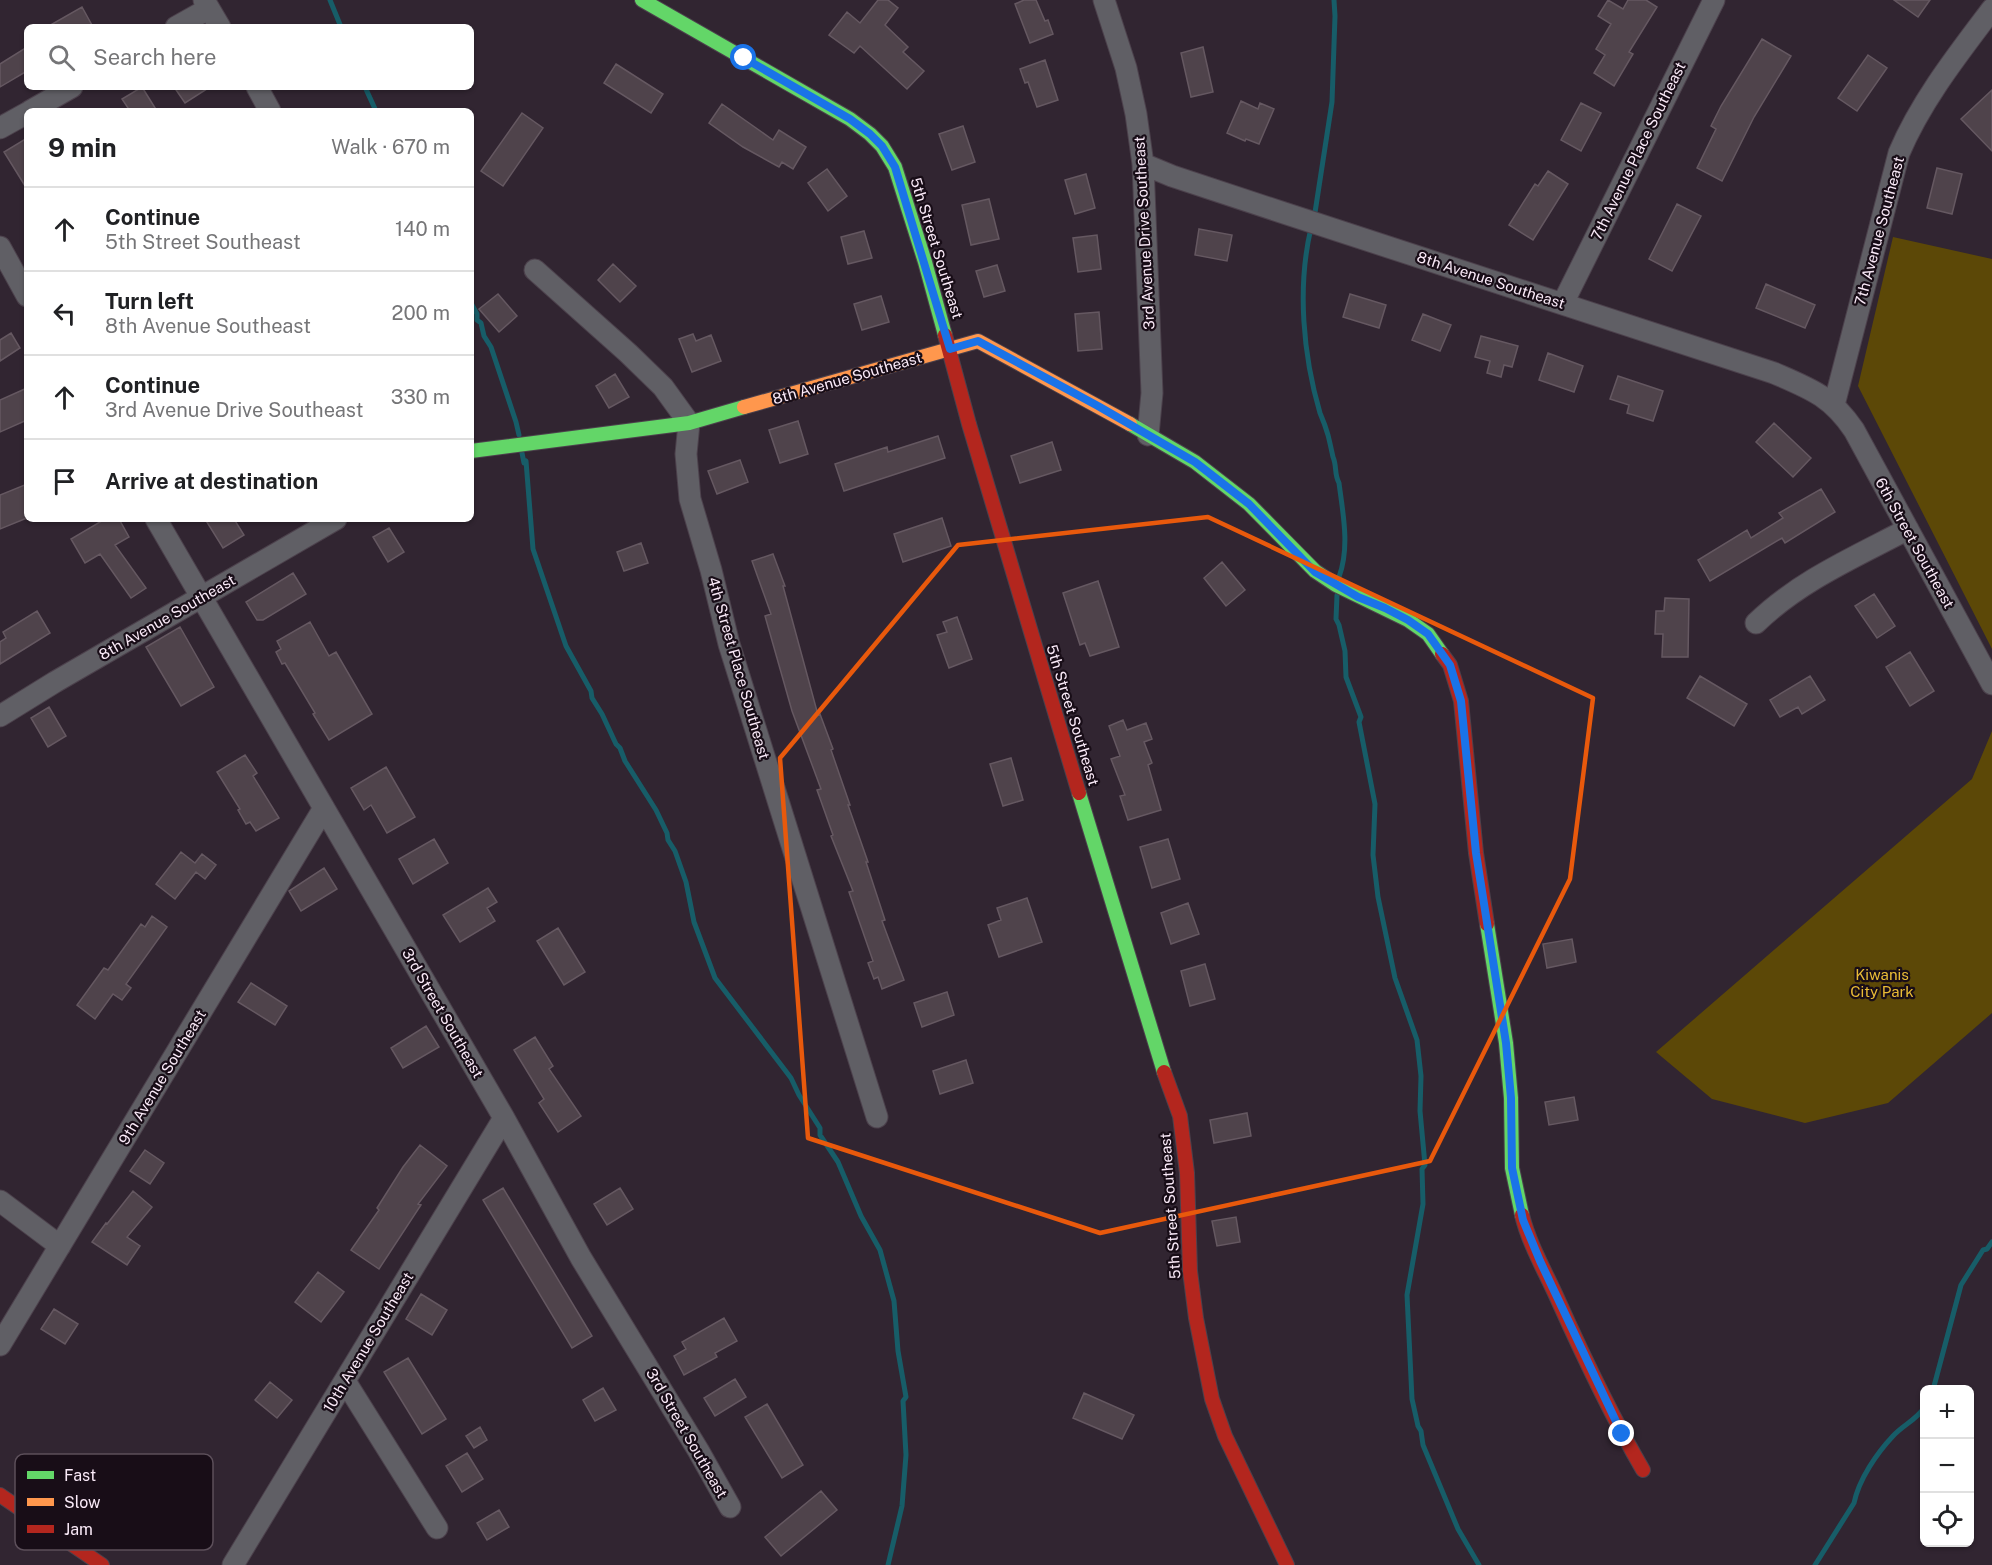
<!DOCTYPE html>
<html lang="en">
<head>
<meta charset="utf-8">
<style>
	:root { --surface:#fff; --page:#f6f6f6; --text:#202124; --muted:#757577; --line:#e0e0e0 }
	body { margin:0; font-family:"Public Sans",sans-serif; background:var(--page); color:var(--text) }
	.controls { position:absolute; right:18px; bottom:18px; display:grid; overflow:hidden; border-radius:9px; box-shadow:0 2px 4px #0004 }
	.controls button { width:54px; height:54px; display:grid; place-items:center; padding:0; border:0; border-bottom:2px solid var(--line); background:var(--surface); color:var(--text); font:30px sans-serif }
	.stop { position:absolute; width:18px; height:18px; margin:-14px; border:4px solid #1a73e8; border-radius:50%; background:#fff }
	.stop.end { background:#1a73e8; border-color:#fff; box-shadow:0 2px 6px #0008 }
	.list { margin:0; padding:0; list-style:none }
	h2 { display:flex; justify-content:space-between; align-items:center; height:78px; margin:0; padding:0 24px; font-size:26px }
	h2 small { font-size:20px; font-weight:400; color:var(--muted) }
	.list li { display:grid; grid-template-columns:39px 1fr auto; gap:18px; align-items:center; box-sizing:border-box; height:84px; padding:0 24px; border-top:2px solid var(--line) }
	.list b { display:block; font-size:22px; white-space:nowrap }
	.list p { margin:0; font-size:20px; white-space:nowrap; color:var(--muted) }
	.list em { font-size:20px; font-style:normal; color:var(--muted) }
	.icon { flex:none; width:33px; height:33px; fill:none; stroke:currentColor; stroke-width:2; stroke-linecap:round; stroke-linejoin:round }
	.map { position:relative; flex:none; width:1992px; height:1565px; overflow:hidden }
	.search { position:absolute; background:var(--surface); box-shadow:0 2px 4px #0004; left:24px; top:24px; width:450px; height:66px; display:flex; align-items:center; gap:15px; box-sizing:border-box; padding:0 21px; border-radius:9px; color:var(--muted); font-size:22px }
	.panel { position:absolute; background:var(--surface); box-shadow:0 2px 4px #0004; left:24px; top:108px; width:450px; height:414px; border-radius:9px }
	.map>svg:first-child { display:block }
	.green { fill:#5c4807 }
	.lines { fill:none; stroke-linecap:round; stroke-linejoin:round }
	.stream { stroke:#175d68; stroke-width:5 }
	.building { fill:#4f434b; stroke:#655861; stroke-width:1.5 }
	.street-casing { stroke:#4c414c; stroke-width:23 }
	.fast-casing { stroke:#4c414c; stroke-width:16 }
	.slow-casing { stroke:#4c414c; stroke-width:16 }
	.jam-casing { stroke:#4c414c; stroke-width:16 }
	.street { stroke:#605f65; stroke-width:21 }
	.fast { stroke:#63d668; stroke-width:14 }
	.slow { stroke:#ff974d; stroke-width:14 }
	.jam { stroke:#b3261e; stroke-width:14 }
	.route { stroke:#1a73e8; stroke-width:8 }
	.marked { fill:none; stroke:#e8590c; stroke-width:4.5; stroke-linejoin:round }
	.labels { text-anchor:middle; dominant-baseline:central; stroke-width:4.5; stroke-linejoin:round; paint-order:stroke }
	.street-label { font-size:15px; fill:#faeaf8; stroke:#180d17 }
	.park-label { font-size:15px; fill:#eabc36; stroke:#180d17 }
	.key { fill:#180d17; stroke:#5c4f5a; stroke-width:1.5 }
	.key-label { font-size:16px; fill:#faeaf8 }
</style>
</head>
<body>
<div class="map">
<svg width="1992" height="1565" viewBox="0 0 1992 1565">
	<rect width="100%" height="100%" fill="#312531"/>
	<path class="green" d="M1893 237 1992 259V649L1858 386Z
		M1992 731V1013L1888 1103 1805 1123 1712 1099 1656 1052 1972 779Z"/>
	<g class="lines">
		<path class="stream" d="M330 0 341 27
			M365 87 376 111
			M1314 219 1332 102 1335 16 1334 0
			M1311 228C1297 287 1303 355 1320 413 1323 420 1326 428 1328 435 1330 443 1331 448 1333 457 1337 466 1334 474 1339 483 1343 514 1350 547 1339 577
			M471 303 477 314V320L481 323 484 336 491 347 516 422 519 435
			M522 453 524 463 526 461 533 549 566 646 591 691 592 698 602 714 616 744 620 748 625 761 656 810 667 833 668 840 675 851 686 882 694 922 715 978 791 1078 799 1095 820 1128V1135L838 1162 861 1216 880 1250 894 1301 898 1351 906 1397 903 1401 906 1455 902 1506 888 1565
			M1337 595 1336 619 1339 625 1345 651 1346 677 1361 717 1359 722 1375 804 1373 855 1378 897 1395 978 1417 1040 1421 1076 1420 1111 1425 1165 1422 1169 1423 1204 1407 1295 1412 1399 1418 1426 1421 1431 1423 1445 1458 1529 1479 1565
			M1933 1390 1961 1285 1983 1250 1987 1249 1992 1242
			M1815 1565 1854 1503C1859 1479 1877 1453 1893 1436 1903 1425 1916 1420 1924 1408"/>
	</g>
	<path class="building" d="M878 0H888L898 8 885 25 908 47 903 52 924 71 907 89 860 46 854 53 829 35 847 12 860 23Z
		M1024 0H1036L1045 21 1048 20 1053 34 1030 43 1015 4Z
		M1608 0 1623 9 1628 0H1646L1657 7 1629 52 1633 54 1614 86 1594 73 1605 55 1596 49 1611 24 1598 16Z
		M1894 0H1930L1918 17Z
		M82 7 93 27H47Z
		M1762 39 1791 56 1754 117 1722 181 1697 168 1716 129 1711 126 1721 106Z
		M27 47V71L0 87V64Z
		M1203 47 1213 92 1191 97 1181 53Z
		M1868 55 1887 68 1857 111 1838 98Z
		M1045 60 1058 100 1037 107 1028 82 1025 83 1020 69Z
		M616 64 663 94 651 113 604 83Z
		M142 87 157 111H130L122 99Z
		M174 87H210L185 103Z
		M1992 90V151L1961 119Z
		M1241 101 1258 109 1260 103 1274 109 1259 144 1246 139 1245 141 1227 133Z
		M1581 103 1601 113 1581 151 1561 140Z
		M722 104 773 140 779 130 806 147 793 169 782 162 779 167 743 147 709 123Z
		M522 113 543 128 503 186 481 171Z
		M963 126 975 162 952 170 939 134Z
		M27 138V189L4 152Z
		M1937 168 1962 174 1952 214 1927 208Z
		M827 169 847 196 828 211 808 183Z
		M1548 171 1568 184 1533 240 1509 225 1535 184 1538 186Z
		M1086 174 1095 208 1075 214 1065 180Z
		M989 199 999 239 971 245 962 205Z
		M1677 204 1701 216 1672 271 1649 259Z
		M1199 229 1232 235 1227 261 1195 255Z
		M864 231 872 258 848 264 841 237Z
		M1097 235 1101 269 1078 272 1073 238Z
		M613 264 636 286 620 302 598 280Z
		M997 265 1005 291 984 297 976 271Z
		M1766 284 1815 305 1805 328 1756 308Z
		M498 294 517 316 499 332 479 309Z
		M1350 294 1386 305 1379 328 1343 317Z
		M881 296 889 322 862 330 854 304Z
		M1099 312 1102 349 1078 351 1075 314Z
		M1423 314 1451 325 1440 351 1412 340Z
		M11 333 20 348 0 361V340Z
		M693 334 696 341 711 335 721 361 692 372 679 339Z
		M1481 336 1518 346 1512 367 1504 365 1501 377 1487 373 1490 361 1475 357Z
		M1548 353 1583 366 1574 392 1539 380Z
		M615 374 629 397 609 408 596 386Z
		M1618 376 1663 391 1653 421 1627 413 1629 405 1610 399Z
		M27 388V420L0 432V400Z
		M798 421 808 454 780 463 769 430Z
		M1774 423 1811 458 1793 477 1756 442Z
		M938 436 945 458 844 491 835 464 887 447 888 452Z
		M1052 442 1061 470 1020 483 1011 456Z
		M740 460 748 482 717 494 708 471Z
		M27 484V518L0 529V495Z
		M1821 489 1835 512 1785 543 1782 538 1710 581 1698 560 1747 530 1751 538 1783 518 1779 513Z
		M942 518 951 546 903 562 894 534Z
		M105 519H119L129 537 115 545 146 588 131 598 100 554 85 563 71 539Z
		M205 519H234L244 535 223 548Z
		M389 528 404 552 388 562 373 537Z
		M641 543 648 563 624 571 617 552Z
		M773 554 785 586H783L818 715 820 714 833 749 831 750 850 805H848L868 862H866L885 920 882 921 904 980 882 989 878 977 874 979 868 963 873 961 849 892 853 891 831 836 833 835 817 790 821 789 792 711 765 616 771 614 752 561Z
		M1222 562 1245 590 1226 606 1204 578Z
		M293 573 306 594 263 620H257L246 602Z
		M1098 581 1119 647 1090 656 1085 643 1080 645 1063 593Z
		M1874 594 1895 626 1877 638 1855 606Z
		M1665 598 1689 599 1688 657H1662L1663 634H1655L1656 611H1664Z
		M37 611 50 633 0 664V642L6 638 3 632Z
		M957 617 972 659 949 668 937 635 947 632 943 622Z
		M310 622 329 656 336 652 372 714 329 740 313 714 315 713 285 663 282 664 276 652 281 649 277 641Z
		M180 627 214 687 181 706 146 647Z
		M1910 652 1934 691 1910 706 1886 667Z
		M1700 676 1747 704 1734 726 1687 698Z
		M1810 676 1825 700 1802 714 1798 707 1780 717 1770 700Z
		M49 707 66 736 48 747 31 718Z
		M1123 720 1127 730 1146 723 1152 739 1144 742 1152 763 1148 765 1161 810 1128 820 1120 796 1125 795 1111 759 1120 756 1109 726Z
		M245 755 257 773 253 776 279 818 256 831 250 822 246 824 238 810 240 809 217 772Z
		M1011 758 1023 800 1003 806 990 764Z
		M386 767 415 817 387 833 371 805 364 810 351 788Z
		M434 839 448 863 413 884 399 859Z
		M1168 839 1180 879 1152 888 1140 847Z
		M181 852 195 863 202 854 216 865 205 879 196 872 175 899 156 884Z
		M324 868 337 889 301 911 289 891Z
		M488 888 497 902 487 908 495 921 460 942 443 915Z
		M1027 898 1042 942 999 957 988 925 1001 920 997 908Z
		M1188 903 1199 934 1171 944 1161 913Z
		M152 916 167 927 126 984 131 988 122 1000 113 994 95 1019 77 1005 104 968 108 970 141 924 145 927Z
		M558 928 585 972 564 985 537 941Z
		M1572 939 1576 962 1547 968 1543 944Z
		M1205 964 1215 999 1190 1006 1181 971Z
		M251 983 287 1006 275 1025 238 1002Z
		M947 992 954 1015 922 1027 914 1003Z
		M426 1026 439 1047 403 1068 391 1048Z
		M535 1037 553 1066 549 1069 581 1116 558 1132 539 1103 544 1099 514 1050Z
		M966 1060 973 1083 940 1094 933 1071Z
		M1574 1097 1578 1120 1549 1125 1545 1102Z
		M1247 1113 1251 1136 1214 1143 1210 1120Z
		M420 1145 447 1166 418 1204 421 1205 379 1269 351 1250 379 1210 377 1208 403 1167Z
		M145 1150 164 1163 150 1184 130 1171Z
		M503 1188 592 1336 572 1348 483 1200Z
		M620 1188 633 1209 607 1225 594 1204Z
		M133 1191 152 1207 127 1237 140 1246 127 1265 92 1242 106 1223 107 1224Z
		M1236 1217 1240 1242 1217 1246 1212 1221Z
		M318 1272 344 1292 321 1322 295 1302Z
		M421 1294 447 1310 432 1335 406 1319Z
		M54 1309 78 1324 65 1344 41 1329Z
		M724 1318 737 1341 715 1353 717 1357 684 1375 674 1356 686 1349 682 1342Z
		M408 1358 446 1419 422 1434 384 1372Z
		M735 1379 746 1397 715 1416 704 1398Z
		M270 1382 292 1400 277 1418 255 1400Z
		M603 1388 616 1410 595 1421 583 1400Z
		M1084 1393 1134 1415 1122 1439 1073 1418Z
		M767 1404 803 1465 782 1478 745 1417Z
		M480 1427 487 1440 474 1448 466 1436Z
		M467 1453 483 1479 462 1492 446 1466Z
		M821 1491 837 1510 781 1556 765 1537Z
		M499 1510 509 1527 487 1540 477 1523Z"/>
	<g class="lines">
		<defs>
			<path id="street" d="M204 0 220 27
				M1104 0 1126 68 1136 114 1143 164 1152 393 1148 435
				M176 27 208 9
				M257 87 270 111
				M30 111 72 87
				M0 128 27 113
				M1143 164 1172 176 1281 212 1774 373C1811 389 1831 396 1854 430L1992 684
				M0 247 27 296
				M535 270 628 353 663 387 689 423 686 454 690 499 711 570 729 644 877 1117
				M1563 303 1714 0
				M1834 405 1899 153C1921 101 1958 54 1992 9
				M156 519 504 1118 581 1258 698 1450 730 1507
				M1756 623C1799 581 1855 557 1908 529
				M0 716 55 682 336 519
				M0 1201 60 1246
				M0 1345 324 808
				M345 1381 437 1528
				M233 1565 504 1118"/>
			<path id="fast" d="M642 0 850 119 870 134 882 146 895 167 925 262 945 335
				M1130 424 1195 462 1249 504 1315 571 1336 585 1408 620 1428 634 1442 654
				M471 451 689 423 744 407
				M1079 793 1164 1072
				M1487 924 1506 1043 1511 1098 1512 1168 1522 1215"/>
			<path id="slow" d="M744 407 978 341 1130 424"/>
			<path id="jam" d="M945 335 969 424 1079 793
				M1442 654 1450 665 1461 701 1476 853 1487 924
				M1164 1072 1180 1116 1187 1173 1190 1271 1196 1318 1212 1399 1225 1436 1287 1565
				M1522 1215C1529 1244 1546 1273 1558 1300 1584 1358 1611 1415 1643 1470
				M0 1495 102 1565"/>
		</defs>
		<use href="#street" class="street-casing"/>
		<use href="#fast" class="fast-casing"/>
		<use href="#slow" class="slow-casing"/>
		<use href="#jam" class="jam-casing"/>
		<use href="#street" class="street"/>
		<use href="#fast" class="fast"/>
		<use href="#slow" class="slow"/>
		<use href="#jam" class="jam"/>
	</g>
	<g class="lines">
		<path class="route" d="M744 58 850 119 870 134 882 146 895 167 950 349 978 341 1098 406 1195 462 1249 504 1315 572 1358 597 1385 608 1408 620 1428 634 1450 665 1461 701 1476 853 1506 1043 1511 1098 1512 1168 1523 1220 1540 1261 1622 1434"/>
	</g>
	<path class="marked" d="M1208 517 1593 698 1570 879 1430 1161 1100 1233 808 1138 780 758 958 545Z"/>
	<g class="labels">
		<g class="street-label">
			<text transform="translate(1638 151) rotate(-64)">7th Avenue Place Southeast</text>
			<text transform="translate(1879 231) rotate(-75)">7th Avenue Southeast</text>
			<text transform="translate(1144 233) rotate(-93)">3rd Avenue Drive Southeast</text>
			<text transform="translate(937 248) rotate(73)">5th Street Southeast</text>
			<text transform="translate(1491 280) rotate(18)">8th Avenue Southeast</text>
			<text transform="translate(847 378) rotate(-16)">8th Avenue Southeast</text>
			<text transform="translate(1915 543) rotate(61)">6th Street Southeast</text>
			<text transform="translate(167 617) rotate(-30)">8th Avenue Southeast</text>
			<text transform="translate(739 668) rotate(74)">4th Street Place Southeast</text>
			<text transform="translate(1073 715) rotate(73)">5th Street Southeast</text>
			<text transform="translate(443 1013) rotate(60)">3rd Street Southeast</text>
			<text transform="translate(162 1077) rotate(-59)">9th Avenue Southeast</text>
			<text transform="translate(1170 1206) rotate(-94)">5th Street Southeast</text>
			<text transform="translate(368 1342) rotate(-59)">10th Avenue Southeast</text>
			<text transform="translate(687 1433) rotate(60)">3rd Street Southeast</text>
		</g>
		<g class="park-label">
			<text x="1882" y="974">Kiwanis<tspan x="1882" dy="17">City Park</tspan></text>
		</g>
	</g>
	<rect x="15" y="1454" width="198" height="96" rx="9" class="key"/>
	<rect x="27" y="1471" width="27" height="8" fill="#63d668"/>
	<rect x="27" y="1498" width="27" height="8" fill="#ff974d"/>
	<rect x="27" y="1525" width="27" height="8" fill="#b3261e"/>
	<g class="key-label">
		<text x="64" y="1481">Fast</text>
		<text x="64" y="1508">Slow</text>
		<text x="64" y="1535">Jam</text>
	</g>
</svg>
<div class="controls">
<button>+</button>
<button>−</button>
<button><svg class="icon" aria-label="locate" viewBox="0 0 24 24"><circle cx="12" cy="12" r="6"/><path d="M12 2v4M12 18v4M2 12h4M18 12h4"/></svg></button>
</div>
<div class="stop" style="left:744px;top:58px"></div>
<div class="stop end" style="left:1622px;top:1434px"></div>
<div class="search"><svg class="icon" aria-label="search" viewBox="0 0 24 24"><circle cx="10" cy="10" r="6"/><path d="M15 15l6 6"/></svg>Search here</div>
<section class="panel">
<h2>9 min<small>Walk · 670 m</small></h2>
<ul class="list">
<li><svg class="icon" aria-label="ahead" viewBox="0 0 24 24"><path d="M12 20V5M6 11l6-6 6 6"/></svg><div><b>Continue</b><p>5th Street Southeast</p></div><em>140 m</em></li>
<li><svg class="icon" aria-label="left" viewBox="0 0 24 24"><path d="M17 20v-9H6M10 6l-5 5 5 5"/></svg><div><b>Turn left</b><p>8th Avenue Southeast</p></div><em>200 m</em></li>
<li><svg class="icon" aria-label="ahead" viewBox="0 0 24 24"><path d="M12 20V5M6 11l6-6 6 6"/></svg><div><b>Continue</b><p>3rd Avenue Drive Southeast</p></div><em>330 m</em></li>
<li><svg class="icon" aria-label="arrive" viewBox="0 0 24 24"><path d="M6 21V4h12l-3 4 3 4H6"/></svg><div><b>Arrive at destination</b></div></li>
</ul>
</section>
</div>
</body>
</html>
